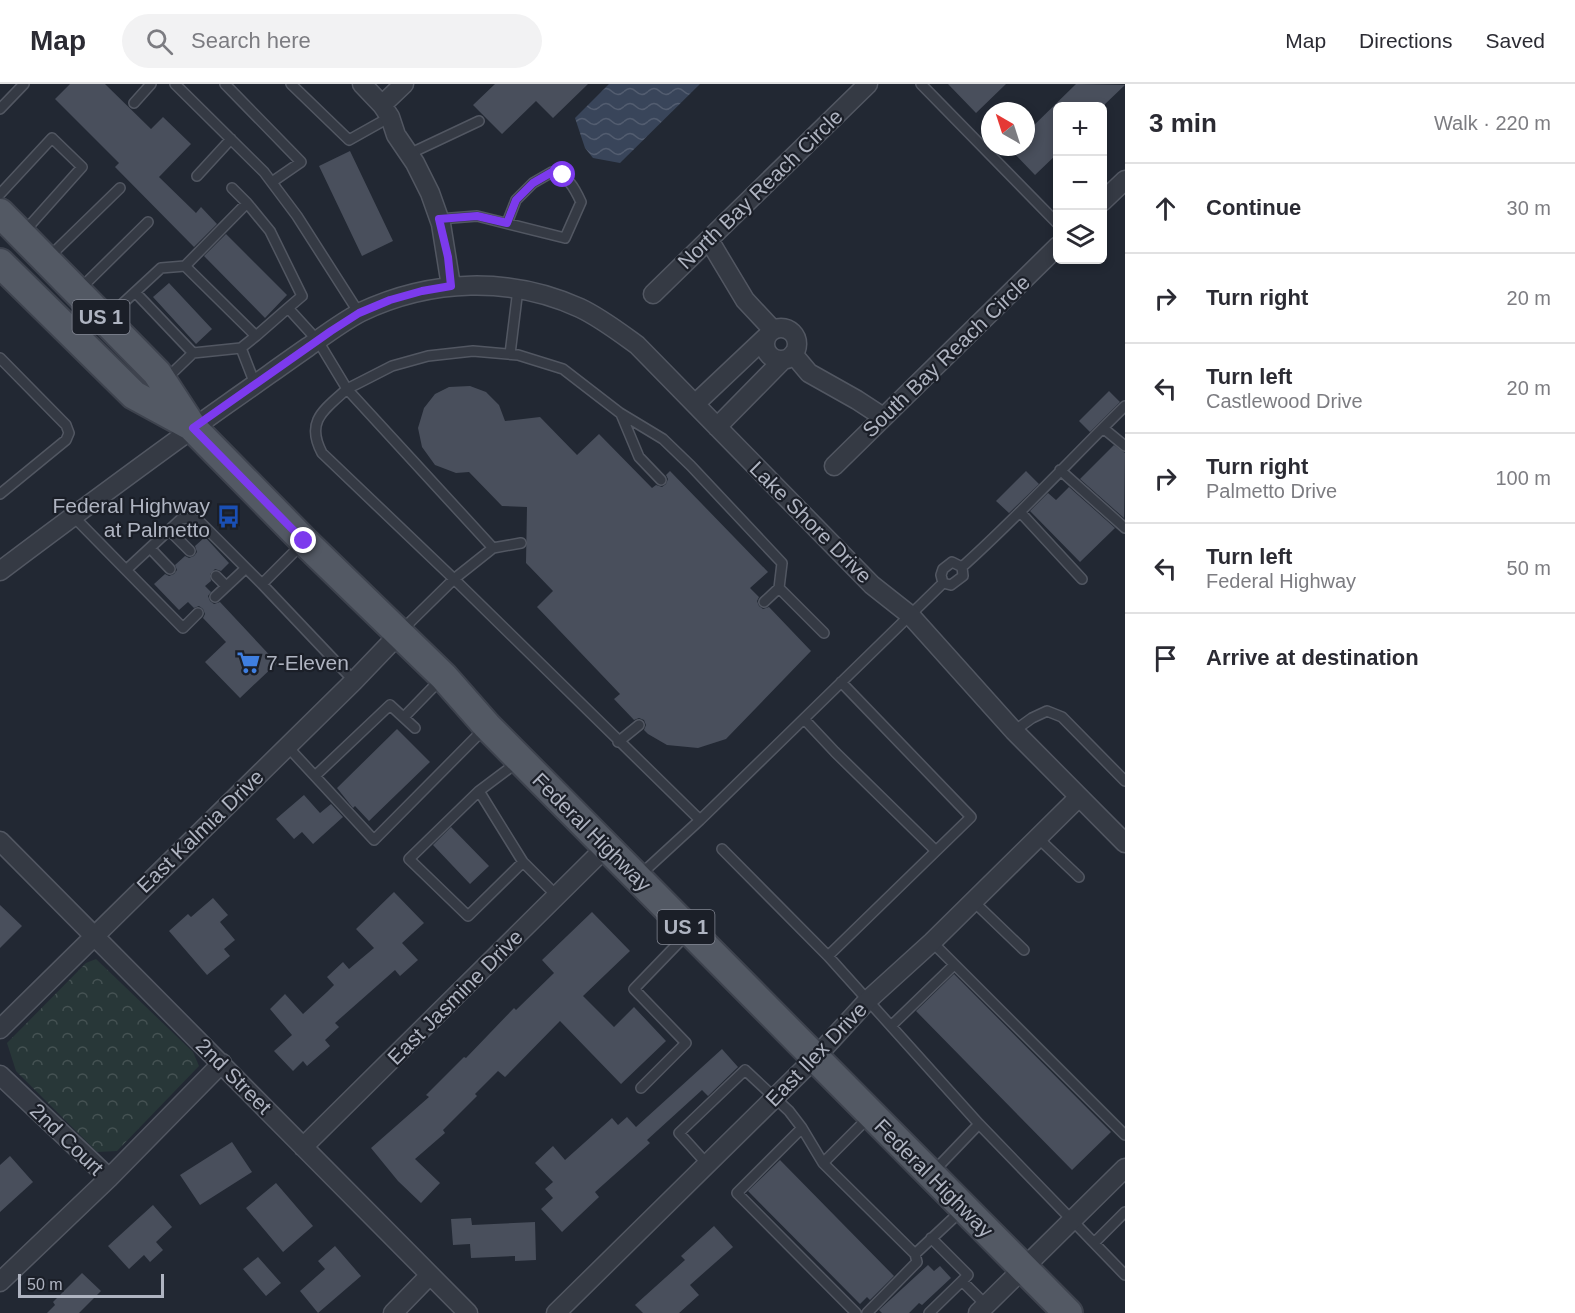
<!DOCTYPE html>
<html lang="en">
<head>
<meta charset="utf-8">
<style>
	:root { --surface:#fff; --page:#f2f2f3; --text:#2b2b33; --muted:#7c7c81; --line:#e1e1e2 }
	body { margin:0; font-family:Helvetica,sans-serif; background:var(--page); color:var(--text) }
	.controls { position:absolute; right:18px; top:18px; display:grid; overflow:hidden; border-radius:9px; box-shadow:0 3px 9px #0003 }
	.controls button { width:54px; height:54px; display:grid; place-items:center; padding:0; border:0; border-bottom:2px solid var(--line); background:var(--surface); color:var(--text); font:30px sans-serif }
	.compass { position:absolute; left:981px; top:18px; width:54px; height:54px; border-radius:50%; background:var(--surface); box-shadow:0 3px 9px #0003; rotate:321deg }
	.scale { position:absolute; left:18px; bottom:15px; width:146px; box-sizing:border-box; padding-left:6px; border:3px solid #afb4c1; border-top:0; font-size:16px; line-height:21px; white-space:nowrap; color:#afb4c1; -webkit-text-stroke:4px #1b1f28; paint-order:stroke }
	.stop { position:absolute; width:18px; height:18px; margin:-14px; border:4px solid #7c3aed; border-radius:50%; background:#fff }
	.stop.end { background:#7c3aed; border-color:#fff; box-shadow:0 2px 6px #0008 }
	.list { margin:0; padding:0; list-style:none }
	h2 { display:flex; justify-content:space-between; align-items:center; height:78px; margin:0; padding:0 24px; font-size:26px }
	h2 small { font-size:20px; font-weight:400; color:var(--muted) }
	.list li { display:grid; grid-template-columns:39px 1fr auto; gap:18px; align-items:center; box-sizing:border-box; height:90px; padding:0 24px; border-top:2px solid var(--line) }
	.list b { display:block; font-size:22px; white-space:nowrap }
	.list p { margin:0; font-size:20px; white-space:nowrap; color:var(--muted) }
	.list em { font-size:20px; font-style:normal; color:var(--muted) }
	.icon { flex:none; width:33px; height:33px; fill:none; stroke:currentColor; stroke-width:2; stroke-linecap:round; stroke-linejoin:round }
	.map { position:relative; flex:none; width:1125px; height:1229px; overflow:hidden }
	header { display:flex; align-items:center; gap:36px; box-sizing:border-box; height:84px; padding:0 30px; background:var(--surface); border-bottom:2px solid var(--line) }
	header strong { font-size:28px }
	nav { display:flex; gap:33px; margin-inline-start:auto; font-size:21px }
	.search { width:420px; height:54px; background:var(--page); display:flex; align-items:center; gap:15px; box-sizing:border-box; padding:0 21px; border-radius:33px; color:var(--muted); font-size:22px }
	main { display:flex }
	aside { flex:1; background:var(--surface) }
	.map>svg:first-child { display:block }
	.park { fill:url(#park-crowns) }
	.water { fill:url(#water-waves) }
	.building { fill:#494f5c }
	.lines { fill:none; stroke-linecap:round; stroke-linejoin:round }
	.lane-casing { stroke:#525762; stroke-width:12 }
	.street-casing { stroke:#525762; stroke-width:21 }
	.primary-casing { stroke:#3e434e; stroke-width:32 }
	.lane { stroke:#353a44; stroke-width:9 }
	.street { stroke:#353a44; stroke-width:18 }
	.primary { stroke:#535964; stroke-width:28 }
	.route { stroke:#7c3aed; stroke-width:8 }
	.labels { text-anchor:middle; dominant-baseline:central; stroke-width:4.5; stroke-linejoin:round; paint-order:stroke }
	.shield { fill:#1b1f28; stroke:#838793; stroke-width:1.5 }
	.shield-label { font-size:20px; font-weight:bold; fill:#afb4c1 }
	.street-label { font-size:21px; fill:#afb4c1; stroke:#1b1f28 }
	.poi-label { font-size:21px; fill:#afb4c1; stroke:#1b1f28; text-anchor:end }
</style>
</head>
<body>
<header>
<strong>Map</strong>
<div class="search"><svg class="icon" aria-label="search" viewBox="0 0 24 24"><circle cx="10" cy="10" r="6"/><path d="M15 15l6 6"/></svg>Search here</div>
<nav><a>Map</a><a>Directions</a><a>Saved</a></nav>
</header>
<main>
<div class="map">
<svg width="1125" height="1229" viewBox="0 0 1125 1229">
	<defs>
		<pattern id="park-crowns" width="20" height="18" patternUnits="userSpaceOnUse" patternTransform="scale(1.5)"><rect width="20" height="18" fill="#283738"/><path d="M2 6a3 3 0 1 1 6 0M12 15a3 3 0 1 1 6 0" fill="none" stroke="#455253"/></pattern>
		<pattern id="water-waves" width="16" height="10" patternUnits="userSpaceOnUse" patternTransform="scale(1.5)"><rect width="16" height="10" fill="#39455a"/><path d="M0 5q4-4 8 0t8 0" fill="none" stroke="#535d70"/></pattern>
	</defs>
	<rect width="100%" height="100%" fill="#222833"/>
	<path class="park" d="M96 875 193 968 199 982 117 1067 97 1068 16 987 7 959 86 879Z"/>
	<path class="water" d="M609 0H700L620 79 593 74 585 64 575 34Z"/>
	<path class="building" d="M70 0H105L151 45 163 33 191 60 159 93 196 129 201 123 217 140 194 163 115 83 119 79 55 15Z
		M495 0H588L553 34 536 17 502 50 473 21Z
		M948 0H1006L976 29Z
		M1076 0 1125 1 1103 22H1058V69L1035 91 1008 63H1026V49Z
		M350 67 393 157 362 172 319 82Z
		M226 150 287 211 265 234 204 172Z
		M169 199 212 245 196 260 153 213Z
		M470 302 486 308 499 321 505 337 540 333 577 371 599 350 652 404 656 401 662 403 666 400 668 395 666 391 670 387 768 488 750 504 759 513 757 517 759 522 763 525 769 523 811 567 726 655 698 664 667 661 648 650 644 646 646 641 644 636 639 634 634 636 614 615 620 610 537 523 553 507 526 479 527 423 502 422 469 388 456 389 435 381 422 363 418 344 424 324 435 310 449 303Z
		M1109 307 1120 318 1090 348 1079 337Z
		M1114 361 1125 369 1124 434 1080 395Z
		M1026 387 1039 400 1009 429 996 417Z
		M1069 403 1115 444 1080 478 1030 427 1048 409 1056 416Z
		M205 453 229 479 221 487 215 485 210 490 211 497 205 502 211 508 208 512 210 517 214 520 220 518 277 579 240 614 205 578 226 558 203 534 205 530 203 525 199 522 194 524 188 518 179 526 154 500 165 490 169 492 174 490 177 486 175 481 185 472 189 474 194 472 197 468 195 462Z
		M397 645 430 678 369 737 355 722 353 724 337 704Z
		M304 711 320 729 331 720 343 733 313 760 302 748 294 755 276 735Z
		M451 743 489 782 470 800 433 761Z
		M394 808 424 839 402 859 418 876 400 892 395 886 335 939 339 943 325 956 330 962 307 982 303 977 293 987 274 967 292 951 270 925 285 910 303 930 327 908 334 901 327 893 343 878 349 885 374 864 356 845Z
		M213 814 228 831 220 838 235 856 224 865 230 872 207 891 169 847 188 830 191 833Z
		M0 821 22 842 0 864Z
		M592 828 630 867 583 912 614 943 634 923 666 957 621 1000 560 937 505 993 498 987 475 1010 477 1012 443 1046 445 1049 415 1075 440 1099 421 1119 398 1097 371 1064 429 1013 426 1011 464 973 466 974 514 924 516 926 554 889 542 876Z
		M954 890 1111 1048 1072 1086 916 927Z
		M722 965 738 983 708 1012 702 1006 647 1056 650 1059 595 1108 599 1113 562 1148 541 1125 553 1114 545 1105 553 1098 535 1079 553 1062 565 1076 612 1034 618 1041 627 1033 636 1043Z
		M232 1058 252 1088 200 1121 180 1091Z
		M10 1072 33 1098 0 1128V1081Z
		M780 1076 894 1192 870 1216 867 1213 860 1220 748 1107Z
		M276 1099 313 1142 283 1168 246 1124Z
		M153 1121 172 1143 156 1158 163 1166 150 1178 144 1171 129 1185 108 1162Z
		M471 1134 472 1141 535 1138 536 1176 515 1177V1172L471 1174 470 1160 453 1161 451 1135Z
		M714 1142 733 1163 690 1201 699 1211 679 1229H643L635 1221 685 1176 681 1172Z
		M335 1162 361 1192 318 1229 300 1207 325 1185 318 1177Z
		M258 1173 281 1199 266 1212 243 1185Z
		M928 1181 934 1187 940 1182 951 1194 922 1221 919 1219 909 1229H882L879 1226Z
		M82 1189 101 1207 79 1229H47L55 1221 53 1218Z"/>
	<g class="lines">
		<defs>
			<path id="lane" d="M175 0 264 88 297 132 359 229
				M225 0 301 78 272 98
				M291 0 349 56 390 33
				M921 0 1058 140
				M134 19 151 0
				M0 25 24 0
				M409 70 479 37
				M197 92 231 55
				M232 104 247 119
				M0 110 52 54 82 83 23 149
				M439 135 477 132 565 154 581 118C574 103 569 93 552 88L533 99 516 116 507 139
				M48 174 120 104
				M185 182 256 252 241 264 255 300
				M79 206 148 138
				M135 208 193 269 241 264
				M108 233 161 184 185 182 247 119 270 147 302 212 288 224 318 257 347 305C324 326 305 337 322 369L454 495 700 736
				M256 252 288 224
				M510 270 518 205
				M0 274 66 341 69 349 66 356 0 410
				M166 295 193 269
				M621 330 639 373 661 396
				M1103 344 1125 362
				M1060 386 1125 444
				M1021 429 1082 495
				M74 433 126 486 181 435 191 434 199 437 262 500
				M169 446 190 467
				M303 459 262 500 354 597
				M150 464 170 485
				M493 464 521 459
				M962 483C1019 432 1070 376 1125 322
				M126 486 183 544 198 529
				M216 492 226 502
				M943 499 941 491 943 485 952 478 962 483
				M943 499 951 501 963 492 962 483
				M215 513 246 484
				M764 518 779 504
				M401 547 454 495 493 464 347 305 392 282 428 272 473 267 518 271 563 285 620 329 663 355 691 382 782 479 779 504 824 549
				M404 633 442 594
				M804 635 835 668 935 766
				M1014 647 1032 634 1047 627 1062 633 1125 697
				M618 658 639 641
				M287 662 374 756 485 644
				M519 677 479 707 523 778 557 812
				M315 692 390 621 415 644
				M479 707 409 775 468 832 523 778
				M1038 754 1079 793
				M722 765 828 872 979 1040 1125 1191
				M639 792 700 736 943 499
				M973 817 1024 866
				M932 858 1125 1051
				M828 872 971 733 841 598
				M891 942 954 881
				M641 1004 686 959 634 905 688 849
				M802 1044 823 1079 915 1170 917 1178 867 1229
				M823 1079 870 1032
				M707 1080 679 1049 745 986 789 1027 802 1044 737 1109 856 1229
				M933 1088 979 1040
				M931 1154 968 1191 962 1197
				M1094 1159 1125 1128
				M915 1170 962 1126
				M929 1229 962 1197 986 1221"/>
			<path id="street" d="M362 0 382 21 390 33 396 51 415 79 430 109 441 140 451 202
				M382 21 404 0
				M1102 118 1125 96
				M709 156 745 216 773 246
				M653 210 868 0
				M765 260a16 16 0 1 1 32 0a16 16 0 1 1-32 0Z
				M793 270 809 289 857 316 883 333
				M695 320 765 254
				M717 343 783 276
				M834 382 1058 162
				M0 487C76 430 152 373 230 318 256 300 282 281 308 263 325 251 342 238 361 228 431 195 510 192 580 224 601 234 619 248 637 261L872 501 910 531 1014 647 1125 759
				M0 757 468 1229
				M0 945 354 597 400 549
				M0 991 109 1094
				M303 1063 606 763
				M0 1198 109 1094 222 979
				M393 1229 430 1191
				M556 1229 815 974 868 916 932 858 1079 713
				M978 1229 1125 1084"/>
			<path id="primary" d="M0 129 157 289 193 344 304 457 444 593 487 642 1068 1229
				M0 179 134 311 189 341"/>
		</defs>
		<use href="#lane" class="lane-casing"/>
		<use href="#street" class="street-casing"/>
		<use href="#primary" class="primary-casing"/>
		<use href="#lane" class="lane"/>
		<use href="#street" class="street"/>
		<use href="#primary" class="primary"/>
	</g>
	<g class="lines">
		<path class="route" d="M304 457 193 344 331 247 359 229 390 216 422 207 451 202 448 173 439 135 477 132 507 139 516 116 533 99 552 88 563 91"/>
	</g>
	<defs>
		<symbol id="bus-bare" viewBox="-9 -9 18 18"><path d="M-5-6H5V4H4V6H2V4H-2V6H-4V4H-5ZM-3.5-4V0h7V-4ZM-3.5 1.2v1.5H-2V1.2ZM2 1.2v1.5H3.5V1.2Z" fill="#1a4fb4" stroke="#1b1f28" stroke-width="2.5" paint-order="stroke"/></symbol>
		<symbol id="supermarket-bare" viewBox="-9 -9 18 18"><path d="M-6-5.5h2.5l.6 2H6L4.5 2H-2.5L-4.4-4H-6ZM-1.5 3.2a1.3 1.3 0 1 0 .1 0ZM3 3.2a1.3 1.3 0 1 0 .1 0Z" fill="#3f7fe0" stroke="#1b1f28" stroke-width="2.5" paint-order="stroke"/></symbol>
	</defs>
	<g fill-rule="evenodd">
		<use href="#bus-bare" x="212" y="416" width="33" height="33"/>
		<use href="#supermarket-bare" x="232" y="562" width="33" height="33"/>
	</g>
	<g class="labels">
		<g class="shield">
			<rect x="72.5" y="216" width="57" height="34" rx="4.5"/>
			<rect x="657.5" y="826" width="57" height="34" rx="4.5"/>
		</g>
		<g class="shield-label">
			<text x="101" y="233">US 1</text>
			<text x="686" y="843">US 1</text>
		</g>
		<g class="street-label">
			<text transform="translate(760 105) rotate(-44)">North Bay Reach Circle</text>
			<text transform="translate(946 272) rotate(-44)">South Bay Reach Circle</text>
			<text transform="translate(811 438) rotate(45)">Lake Shore Drive</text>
			<text transform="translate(200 747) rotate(-44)">East Kalmia Drive</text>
			<text transform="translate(592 748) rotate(45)">Federal Highway</text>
			<text transform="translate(455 913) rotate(-45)">East Jasmine Drive</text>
			<text transform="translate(816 970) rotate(-46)">East Ilex Drive</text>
			<text transform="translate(234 992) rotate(45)">2nd Street</text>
			<text transform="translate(67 1055) rotate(44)">2nd Court</text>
			<text transform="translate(934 1094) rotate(45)">Federal Highway</text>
		</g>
		<g class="poi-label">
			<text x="210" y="421">Federal Highway<tspan x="210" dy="24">at Palmetto</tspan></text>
			<text x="266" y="578" text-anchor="start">7-Eleven</text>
		</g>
	</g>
</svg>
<div class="controls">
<button>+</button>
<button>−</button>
<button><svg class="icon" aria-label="layers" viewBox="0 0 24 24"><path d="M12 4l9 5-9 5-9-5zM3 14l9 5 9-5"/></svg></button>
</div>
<svg class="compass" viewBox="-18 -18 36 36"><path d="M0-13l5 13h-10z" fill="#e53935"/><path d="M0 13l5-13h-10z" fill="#7c7c81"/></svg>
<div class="scale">50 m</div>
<div class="stop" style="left:563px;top:91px"></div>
<div class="stop end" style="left:304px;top:457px"></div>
</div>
<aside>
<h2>3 min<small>Walk · 220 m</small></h2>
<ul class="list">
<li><svg class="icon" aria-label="ahead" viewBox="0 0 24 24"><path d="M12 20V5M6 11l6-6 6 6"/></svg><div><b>Continue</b></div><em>30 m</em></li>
<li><svg class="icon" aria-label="right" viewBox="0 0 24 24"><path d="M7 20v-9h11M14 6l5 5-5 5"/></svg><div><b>Turn right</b></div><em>20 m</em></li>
<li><svg class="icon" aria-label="left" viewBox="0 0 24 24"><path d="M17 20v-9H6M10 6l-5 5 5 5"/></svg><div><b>Turn left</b><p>Castlewood Drive</p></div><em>20 m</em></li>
<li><svg class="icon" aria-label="right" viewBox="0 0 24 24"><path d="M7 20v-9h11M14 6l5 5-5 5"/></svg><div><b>Turn right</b><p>Palmetto Drive</p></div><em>100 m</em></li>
<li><svg class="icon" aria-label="left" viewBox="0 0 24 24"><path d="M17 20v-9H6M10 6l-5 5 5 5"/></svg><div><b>Turn left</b><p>Federal Highway</p></div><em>50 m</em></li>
<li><svg class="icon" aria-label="arrive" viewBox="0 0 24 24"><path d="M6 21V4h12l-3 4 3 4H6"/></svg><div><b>Arrive at destination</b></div></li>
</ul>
</aside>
</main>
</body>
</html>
